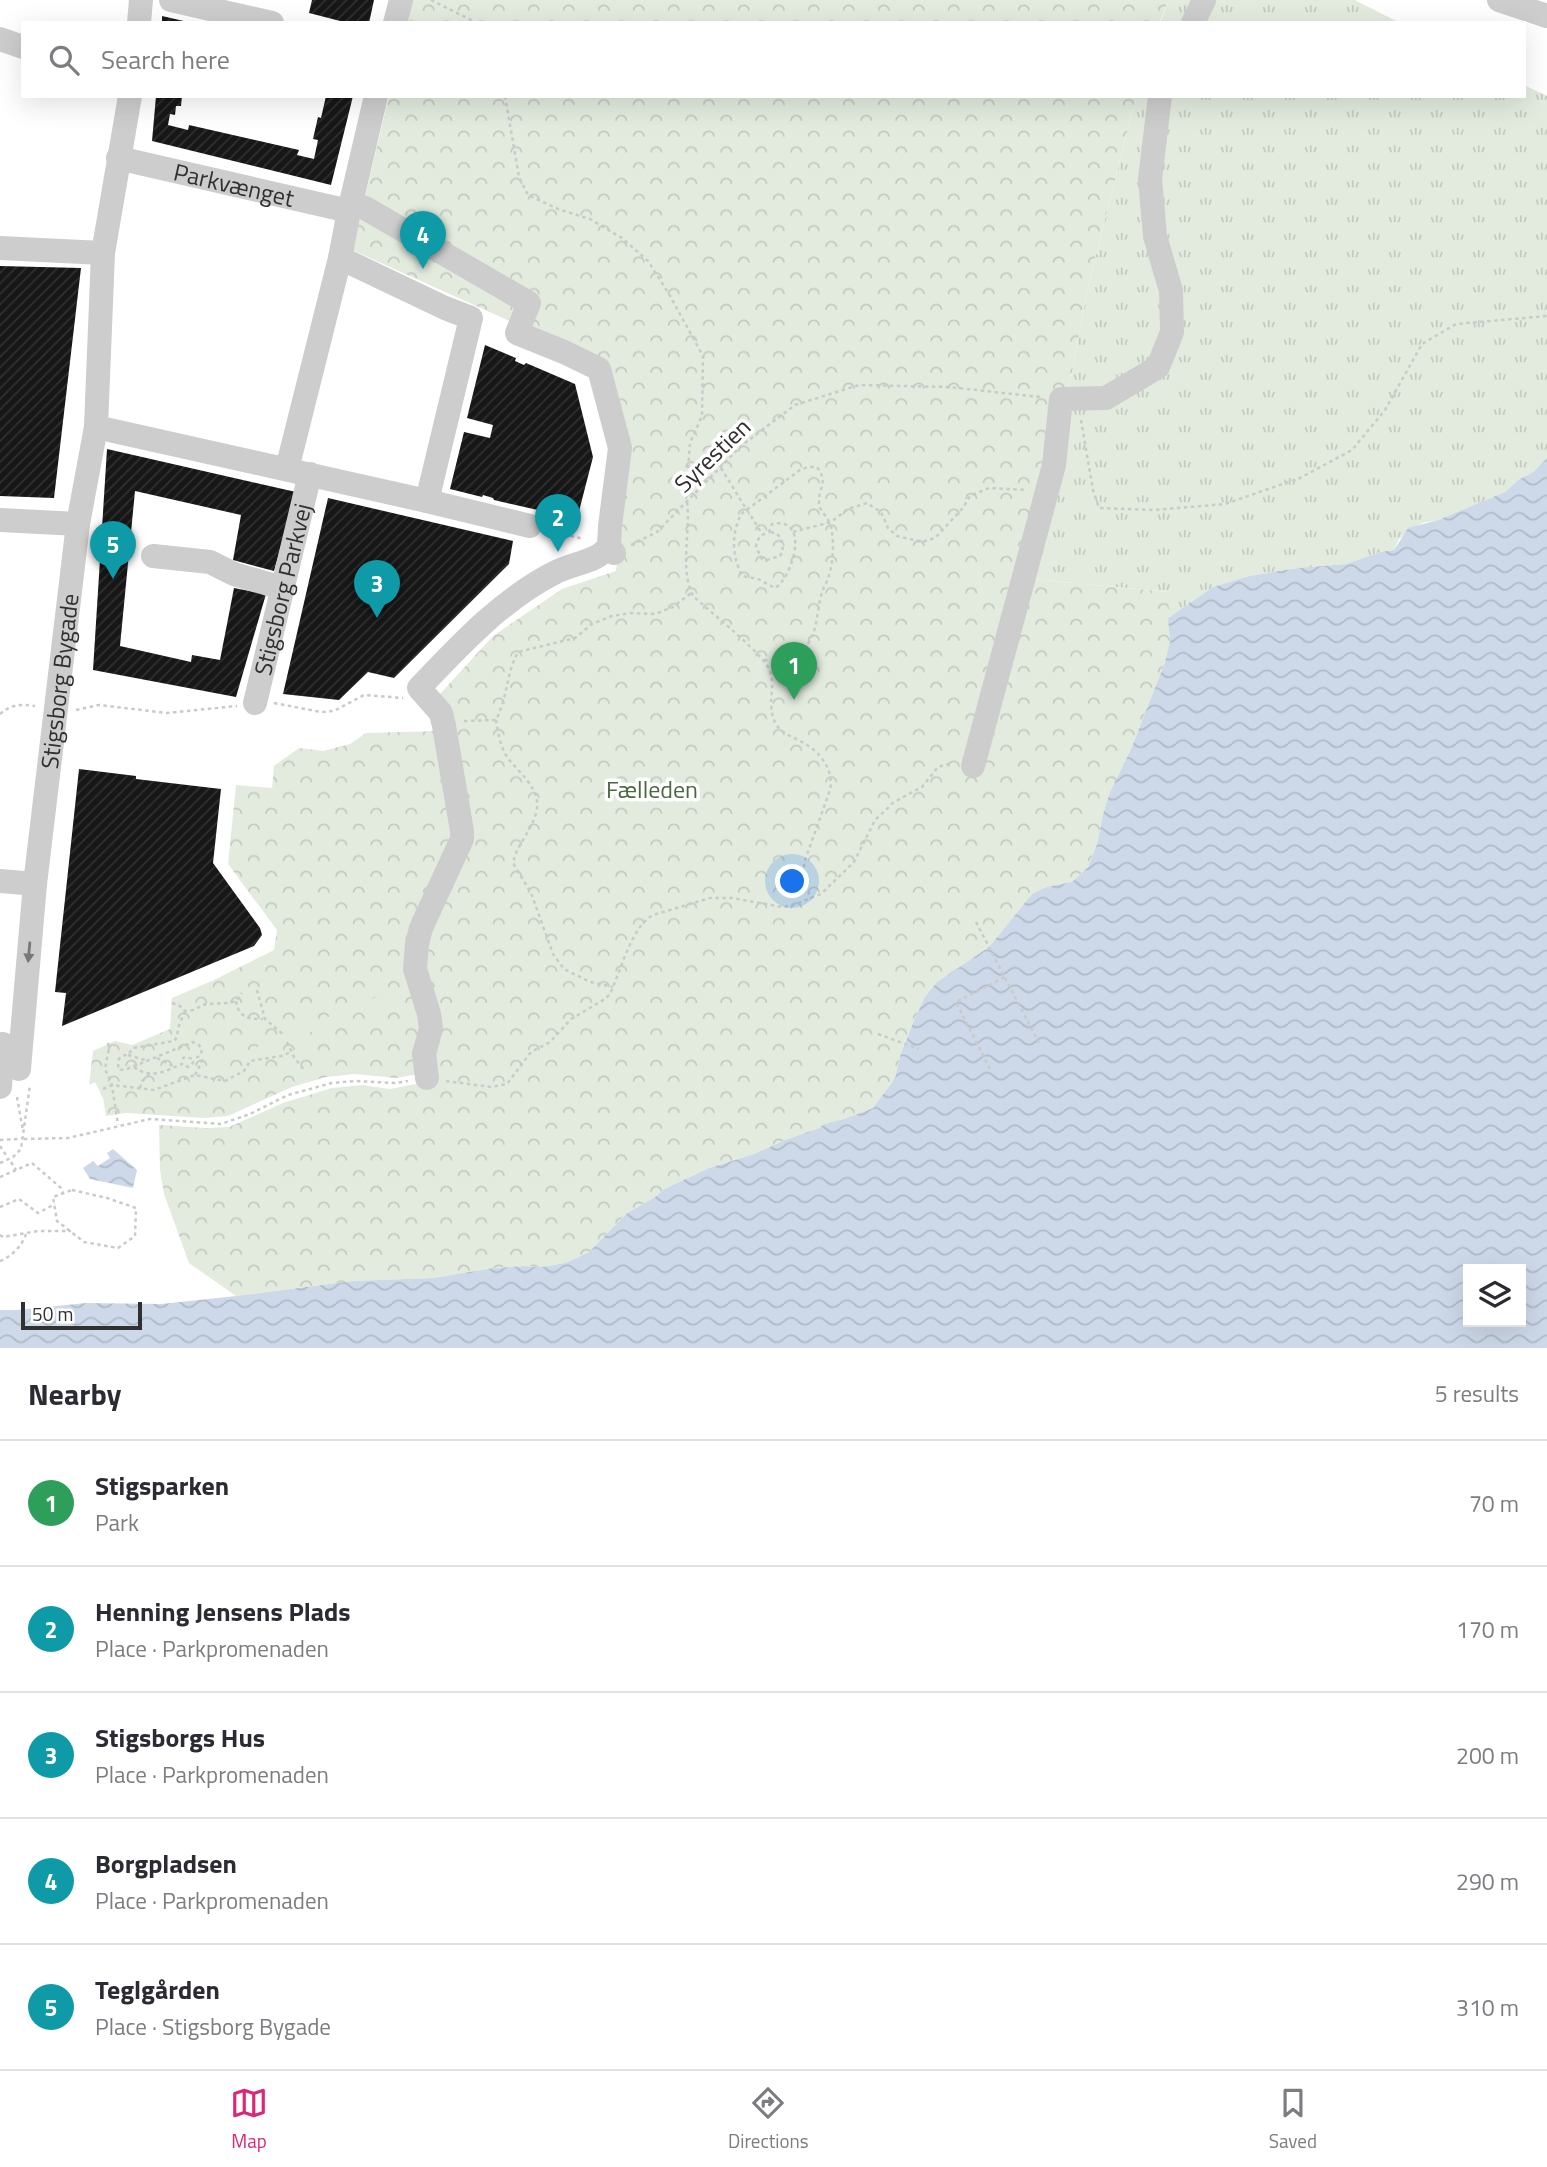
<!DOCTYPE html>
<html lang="en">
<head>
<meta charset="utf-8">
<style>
	:root { --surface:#fff; --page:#f7f7f7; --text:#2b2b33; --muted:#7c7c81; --line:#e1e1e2; --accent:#db2777 }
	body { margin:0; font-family:"Titillium Web",sans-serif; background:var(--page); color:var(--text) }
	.controls { position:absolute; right:21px; bottom:21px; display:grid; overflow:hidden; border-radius:0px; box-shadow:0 7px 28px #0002 }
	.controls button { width:63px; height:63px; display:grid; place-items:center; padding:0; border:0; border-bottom:2px solid var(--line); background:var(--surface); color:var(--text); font:35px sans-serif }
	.scale { position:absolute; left:21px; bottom:18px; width:121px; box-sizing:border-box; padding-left:7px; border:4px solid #303030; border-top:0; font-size:19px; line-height:24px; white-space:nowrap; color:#303030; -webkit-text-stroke:5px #fff; paint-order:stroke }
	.you { position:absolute; left:793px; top:882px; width:24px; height:24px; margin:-18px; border:5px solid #fff; border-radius:50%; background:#1a73e8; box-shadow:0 0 0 10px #1a73e833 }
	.badge { display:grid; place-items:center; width:46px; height:46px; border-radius:50%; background:var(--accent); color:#fff; font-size:23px; font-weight:700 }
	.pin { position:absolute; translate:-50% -58px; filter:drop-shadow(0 2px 4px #0008) }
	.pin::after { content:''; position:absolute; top:37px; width:24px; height:21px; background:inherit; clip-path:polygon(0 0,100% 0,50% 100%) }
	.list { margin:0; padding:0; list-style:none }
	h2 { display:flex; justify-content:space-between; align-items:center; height:91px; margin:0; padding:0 28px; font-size:30px }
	h2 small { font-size:23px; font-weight:400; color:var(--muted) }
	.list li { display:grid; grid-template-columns:46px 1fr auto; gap:21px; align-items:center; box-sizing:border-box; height:126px; padding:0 28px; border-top:2px solid var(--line) }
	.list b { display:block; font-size:26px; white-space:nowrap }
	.list p { margin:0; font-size:23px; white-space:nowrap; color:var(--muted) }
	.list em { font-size:23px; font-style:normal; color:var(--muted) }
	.icon { flex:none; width:38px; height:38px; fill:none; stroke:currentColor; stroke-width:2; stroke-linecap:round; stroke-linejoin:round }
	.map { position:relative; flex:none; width:1547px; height:1348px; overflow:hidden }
	.search { position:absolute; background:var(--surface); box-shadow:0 7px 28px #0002; left:21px; right:21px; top:21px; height:77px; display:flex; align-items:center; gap:18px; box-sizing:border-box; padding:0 24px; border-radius:0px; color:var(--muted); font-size:26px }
	.sheet { height:721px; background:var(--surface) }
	nav { display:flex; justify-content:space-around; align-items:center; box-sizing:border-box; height:98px; border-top:2px solid var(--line); background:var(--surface); font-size:19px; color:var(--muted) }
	nav a { display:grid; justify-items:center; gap:4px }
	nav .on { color:var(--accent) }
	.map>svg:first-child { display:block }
	.grass { fill:url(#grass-tufts) }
	.forest { fill:url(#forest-crowns) }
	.garden { fill:#e3ebdf }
	.water { fill:url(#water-waves); fill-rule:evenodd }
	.building { fill:url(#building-hatch) }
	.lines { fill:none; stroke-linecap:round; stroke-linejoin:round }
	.path { stroke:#cacaca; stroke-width:2.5; stroke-dasharray:3.5 3.5; stroke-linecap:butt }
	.minor { stroke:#cdcdcd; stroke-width:24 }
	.oneway { fill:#777 }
	.labels { text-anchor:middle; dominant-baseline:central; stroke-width:7; stroke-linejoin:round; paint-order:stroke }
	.street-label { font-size:24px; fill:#303030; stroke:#fff }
	.park-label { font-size:24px; fill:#4b6741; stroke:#fff }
</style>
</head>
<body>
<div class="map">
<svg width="1547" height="1348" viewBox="0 0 1547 1348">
	<defs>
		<pattern id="grass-tufts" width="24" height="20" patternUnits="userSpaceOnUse" patternTransform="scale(1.75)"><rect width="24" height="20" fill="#e3ebdf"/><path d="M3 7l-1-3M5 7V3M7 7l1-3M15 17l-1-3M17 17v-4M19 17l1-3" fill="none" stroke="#c3cac0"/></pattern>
		<pattern id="forest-crowns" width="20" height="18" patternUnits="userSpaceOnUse" patternTransform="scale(1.75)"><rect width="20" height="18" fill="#e3ebdf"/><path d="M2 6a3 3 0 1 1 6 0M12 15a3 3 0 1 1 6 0" fill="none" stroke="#c3cac0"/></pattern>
		<pattern id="water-waves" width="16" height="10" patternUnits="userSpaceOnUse" patternTransform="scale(1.75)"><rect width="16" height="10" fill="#cdd9e9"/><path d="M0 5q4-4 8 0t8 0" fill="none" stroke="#b0bbc8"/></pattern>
		<pattern id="building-hatch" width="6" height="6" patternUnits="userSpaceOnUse" patternTransform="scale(1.75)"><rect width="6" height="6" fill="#171717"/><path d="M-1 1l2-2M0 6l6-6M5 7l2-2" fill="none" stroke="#303030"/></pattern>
	</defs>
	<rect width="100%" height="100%" fill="#fff"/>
	<path class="grass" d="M1169 0H1355L1400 23H1160Z
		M1524 85 1547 96V458L1533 472 1518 480 1505 492 1438 520 1422 523 1399 539 1394 550 1380 552 1346 564 1298 568 1249 576 1213 587 1168 618V592L1033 579 1088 287 1136 96H1524Z"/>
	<path class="forest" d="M412 0H1169L1159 23H406Z
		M389 96H1136L1088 287 1033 579 1168 592 1170 641 1165 662 1131 749 1110 792 1103 814 1097 844 1088 867 1072 882 1032 894 989 947 937 982 913 1023 900 1056 895 1078 873 1108 845 1120 824 1124 819 1128 785 1140 754 1154 709 1168 664 1189 655 1197 627 1213 588 1253 565 1263 541 1267 525 1266 493 1268 433 1278 352 1281 236 1296 189 1263 164 1194 160 1170 159 1125 206 1128 229 1127 283 1103 332 1088 362 1085 390 1089 421 1083 419 1074 396 1078 355 1074 326 1077 292 1087 228 1116 204 1118 126 1113 106 1116 103 1098 95 1082 89 1085 93 1051 115 1041 132 1045 170 1029 172 998 214 980 274 950 277 930 228 864 236 785 272 788 274 766 299 748 323 751 350 744 366 733 439 731V695L493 636 562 589 616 571 629 444 605 364 352 250Z"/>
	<path class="garden" d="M393 990 396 997 243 1060 240 1054Z"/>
	<path class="water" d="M1547 458V1348H0V1310H17L86 1303 161 1304 236 1296 352 1281 433 1278 493 1268 525 1266 541 1267 565 1263 588 1253 627 1213 655 1197 664 1189 709 1168 754 1154 785 1140 819 1128 824 1124 845 1119 873 1108 895 1078 900 1056 913 1023 925 997 937 982 989 947 1032 894 1047 887 1072 882 1088 867 1097 844 1103 814 1110 792 1131 749 1165 662 1170 641 1168 618 1213 587 1249 576 1298 568 1346 564 1380 552 1394 550 1408 528 1438 520 1505 492 1518 480 1533 472ZM1468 1269H1521V1322H1468Z
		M113 1149 137 1170 133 1188 90 1179 83 1168 93 1161 98 1166 110 1158 107 1153Z"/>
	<path class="building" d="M312 0H374L369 23H348L309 13Z
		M162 16 188 22 187 23H162Z
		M156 96H182L181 106H176L175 115 170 114 168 125 188 130 189 125 299 150 297 155 314 159 318 140 313 139 318 117 321 118 326 96H353L331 185 152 141Z
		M0 266 81 268 54 498 0 496Z
		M485 345 516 358 515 361 524 365 526 363 575 384 593 457 577 519 494 500 493 498 483 495 482 497 450 489 464 432 490 438 493 425 467 418Z
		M107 449 296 492 274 571 233 560 241 515 135 491 120 646 191 662 192 655 220 660 234 588 266 594 236 697 93 670Z
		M328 498 513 541 509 564 394 678 368 672 339 700 283 694Z
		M79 769 136 776V779L221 789 213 863 260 928 262 935 254 946 62 1026 66 993 55 992Z"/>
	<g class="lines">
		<path class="path" d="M431 0 477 23
			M505 96 519 177 528 195 558 209 590 219 622 238 648 261 669 294 703 356 702 416 690 443 688 469 702 487
			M1081 420 1093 490 1099 508 1154 510 1225 504 1300 478 1352 450 1385 410 1422 344 1456 324 1547 316
			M721 468 745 507
			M687 502C691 534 679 566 693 596 709 611 764 654 770 671 776 688 766 707 776 724 782 735 797 738 807 745 822 754 834 772 830 790L804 863 805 883 811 899
			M751 516 762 534
			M550 531 584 539
			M793 532 831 522 848 509 867 503 881 512 888 528 897 536 922 542 935 538 963 508 970 496 989 488 1027 490
			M631 545 657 532 741 446 795 405 859 385 949 387 1040 397
			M764 660C777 660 791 660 801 651 818 637 816 615 821 596 822 590 825 586 827 581 833 566 834 547 832 532 831 518 819 512 819 503 818 488 829 483 817 467H808L800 470 741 514C731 536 732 554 742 576L758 579 775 588C793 577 811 516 772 524L769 532C761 535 758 537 756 546L761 558 767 560 780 556 783 551 781 538 776 533 769 532
			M274 703 321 712 334 711 364 695 403 698
			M76 710 99 705 167 713 237 706
			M0 714C12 704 20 704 35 706
			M496 720C498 732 500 746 507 757 519 773 543 790 536 813 531 832 517 844 513 863L531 893 553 954 564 969 590 982 613 987
			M464 721 496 720C508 696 506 674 518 652L575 638 592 624 612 616 631 613 655 614 673 607 691 593
			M976 922 1039 1043
			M257 990 265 1019 284 1035
			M236 1001C239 1018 248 1019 263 1019
			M172 1003 180 1006 185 1011 193 1010 206 1004 228 1003 236 1001 242 993
			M185 1011 178 1028 177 1037 174 1041 133 1048 128 1055C118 1055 117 1061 119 1070L127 1069 193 1042 199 1045 202 1050 200 1056 193 1059
			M878 1034 919 1049
			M287 1042 294 1057 305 1071
			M108 1043 109 1048 105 1069 112 1085 118 1125
			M128 1055 148 1061
			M157 1058 175 1067
			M134 1067C151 1080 165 1071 182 1064L183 1058 186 1057 193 1059V1063L188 1067 182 1064
			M990 1069 956 1002 1005 977
			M195 1075 203 1059
			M446 1081 491 1087 507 1084 531 1052 550 1042 571 1019 605 999 610 994C621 971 631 927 653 915L710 898H732L782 907 791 906 821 894 854 862 875 820 894 802 922 787 938 767 952 763
			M140 1088 142 1081 149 1075
			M103 1089 112 1085 154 1090 195 1075 225 1081 244 1071 250 1061 281 1056 291 1052
			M17 1097 23 1131
			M24 1139 68 1138 150 1119 221 1124 250 1114 288 1095 332 1083 355 1081 395 1083 408 1081
			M0 1140 18 1139
			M0 1146 6 1155
			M11 1162 16 1170
			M0 1163 13 1157 21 1149 30 1085
			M0 1177 32 1163 61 1188 63 1193
			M72 1190 107 1198 136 1208 135 1236 118 1248 84 1242 57 1221 53 1197Z
			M0 1207 19 1199 38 1213 55 1204
			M0 1235 3 1237 38 1231H71
			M0 1261C12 1256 22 1246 26 1234"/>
		<g class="minor">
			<path d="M171 0 272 23"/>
			<path d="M1499 0 1547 16"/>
			<path d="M139 23 141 0"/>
			<path d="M395 23 401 0"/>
			<path d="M1193 23 1204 0"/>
			<path d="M0 39 23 47"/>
			<path d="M376 96 349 211 340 258 445 308 471 318 427 501"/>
			<path id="s1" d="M118 158 349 211"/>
			<path d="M351 203 365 208 529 303 517 333 564 352 599 369 620 448 610 526 609 546 614 553"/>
			<path d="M0 248 103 253"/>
			<path d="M96 427 427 501 530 526"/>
			<path d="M287 469 340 258"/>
			<path d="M0 520 78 524"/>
			<path d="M153 556 210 562 234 574 282 588"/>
			<path id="s2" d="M255 703 310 474"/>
			<path d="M973 766 1054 465 1061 399 1106 398 1158 367 1172 332 1171 291 1155 236 1150 179 1160 96"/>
			<path d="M0 881 35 884"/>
			<path id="s3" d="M19 1069 35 884 78 524 96 427 103 253 130 96"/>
			<path d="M427 1078 424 1054 431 1028 429 1014 415 969 417 944 421 928 462 839V831L444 726 441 713 419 688C460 645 502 599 556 572 573 563 598 562 609 546"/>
			<path d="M0 1087 3 1044"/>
		</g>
	</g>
	<defs><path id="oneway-solid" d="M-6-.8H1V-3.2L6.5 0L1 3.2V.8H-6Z" transform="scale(1.75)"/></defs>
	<use class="oneway" href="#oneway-solid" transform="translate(29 952) rotate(95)"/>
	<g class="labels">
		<g class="street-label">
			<text stroke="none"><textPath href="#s1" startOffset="119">Parkvænget</textPath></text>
			<text transform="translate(712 455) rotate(-44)">Syrestien</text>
			<text stroke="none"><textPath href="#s2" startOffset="117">Stigsborg Parkvej</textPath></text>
			<text stroke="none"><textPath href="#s3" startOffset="390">Stigsborg Bygade</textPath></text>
		</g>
		<g class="park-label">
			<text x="652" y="789">Fælleden</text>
		</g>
	</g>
</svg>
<div class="controls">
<button><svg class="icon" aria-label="layers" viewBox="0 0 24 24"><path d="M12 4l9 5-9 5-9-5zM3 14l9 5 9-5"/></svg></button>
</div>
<div class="scale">50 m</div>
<div class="you"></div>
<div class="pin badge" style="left:794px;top:700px;background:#2e9e5b">1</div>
<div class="pin badge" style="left:558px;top:552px;background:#0f9aa8">2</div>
<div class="pin badge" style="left:377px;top:618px;background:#0f9aa8">3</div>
<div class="pin badge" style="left:423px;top:269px;background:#0f9aa8">4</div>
<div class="pin badge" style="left:113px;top:579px;background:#0f9aa8">5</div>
<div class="search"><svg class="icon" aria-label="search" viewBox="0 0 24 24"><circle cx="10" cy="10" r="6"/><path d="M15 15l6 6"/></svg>Search here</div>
</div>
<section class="sheet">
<h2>Nearby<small>5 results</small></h2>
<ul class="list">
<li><span class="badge" style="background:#2e9e5b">1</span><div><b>Stigsparken</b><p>Park</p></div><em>70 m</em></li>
<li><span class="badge" style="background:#0f9aa8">2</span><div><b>Henning Jensens Plads</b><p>Place · Parkpromenaden</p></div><em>170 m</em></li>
<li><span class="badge" style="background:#0f9aa8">3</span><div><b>Stigsborgs Hus</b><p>Place · Parkpromenaden</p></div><em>200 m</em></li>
<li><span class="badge" style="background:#0f9aa8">4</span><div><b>Borgpladsen</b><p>Place · Parkpromenaden</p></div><em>290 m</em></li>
<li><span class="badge" style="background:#0f9aa8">5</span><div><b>Teglgården</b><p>Place · Stigsborg Bygade</p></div><em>310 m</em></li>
</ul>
</section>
<nav>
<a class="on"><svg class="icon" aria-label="map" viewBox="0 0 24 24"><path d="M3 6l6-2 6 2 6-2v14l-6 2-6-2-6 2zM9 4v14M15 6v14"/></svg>Map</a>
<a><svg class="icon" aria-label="directions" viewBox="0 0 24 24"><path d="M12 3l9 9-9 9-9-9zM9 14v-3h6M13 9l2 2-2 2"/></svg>Directions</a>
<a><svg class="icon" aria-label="saved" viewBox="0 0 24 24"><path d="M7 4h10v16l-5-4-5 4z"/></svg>Saved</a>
</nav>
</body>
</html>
